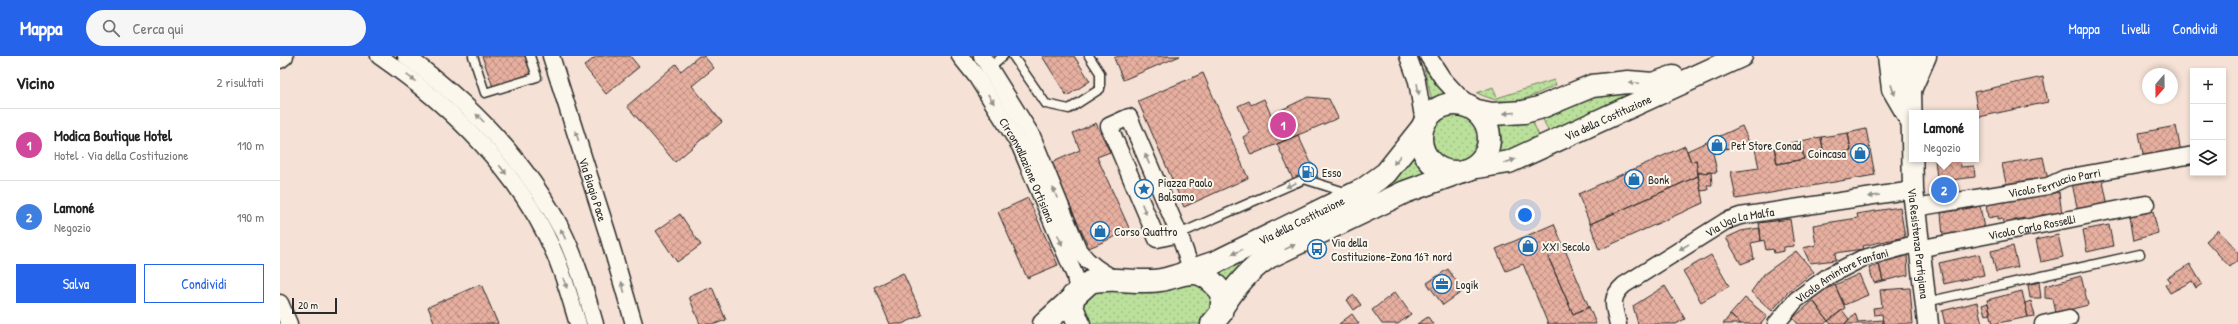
<!DOCTYPE html>
<html lang="it">
<head>
<meta charset="utf-8">
<style>
	:root { --surface:#fff; --page:#f6f6f6; --text:#222; --muted:#767676; --line:#e0e0e0; --accent:#2563eb }
	body { margin:0; font-family:"Patrick Hand",sans-serif; background:var(--page); color:var(--text) }
	.controls { position:absolute; right:12px; top:12px; display:grid; overflow:hidden; border-radius:0px; box-shadow:0 2px 6px #0003 }
	.controls button { width:36px; height:36px; display:grid; place-items:center; padding:0; border:0; border-bottom:1px solid var(--line); background:var(--surface); color:var(--text); font:20px sans-serif }
	.compass { position:absolute; left:1862px; top:12px; width:36px; height:36px; border-radius:50%; background:var(--surface); box-shadow:0 2px 6px #0003; rotate:200deg }
	.scale { position:absolute; left:12px; bottom:10px; width:45px; box-sizing:border-box; padding-left:4px; border:2px solid #2b2b2b; border-top:0; font-size:11px; line-height:14px; white-space:nowrap; color:#2b2b2b; -webkit-text-stroke:3px #fbf7ec; paint-order:stroke }
	.you { position:absolute; left:1245px; top:159px; width:14px; height:14px; margin:-10px; border:3px solid #fff; border-radius:50%; background:#1a73e8; box-shadow:0 0 0 6px #1a73e833 }
	.badge { display:grid; place-items:center; width:26px; height:26px; border-radius:50%; background:var(--accent); color:#fff; font-size:13px; font-weight:700 }
	.pin { position:absolute; translate:-50% -50%; border:2px solid #fff; box-shadow:0 1px 4px #0006 }
	.popup { position:absolute; left:1629px; top:54px; width:70px; height:52px; box-sizing:border-box; display:grid; place-content:center; border-radius:0px; background:var(--surface); filter:drop-shadow(0 1px 3px #0005); font-size:13px; white-space:nowrap; color:var(--muted) }
	.popup b { font-size:15px; color:var(--text) }
	.popup::after { content:''; position:absolute; left:50%; top:100%; margin-left:-8px; border:8px solid transparent; border-top-color:var(--surface) }
	.list { margin:0; padding:0; list-style:none }
	h2 { display:flex; justify-content:space-between; align-items:center; height:52px; margin:0; padding:0 16px; font-size:17px }
	h2 small { font-size:13px; font-weight:400; color:var(--muted) }
	.list li { display:grid; grid-template-columns:26px 1fr auto; gap:12px; align-items:center; box-sizing:border-box; height:72px; padding:0 16px; border-top:1px solid var(--line) }
	.list b { display:block; font-size:15px; white-space:nowrap }
	.list p { margin:0; font-size:13px; white-space:nowrap; color:var(--muted) }
	.list em { font-size:13px; font-style:normal; color:var(--muted) }
	.actions { display:flex; gap:8px; padding:12px 16px }
	.actions a { flex:1; padding:9px 0; border:1px solid var(--accent); border-radius:0px; text-align:center; font-size:14px; color:var(--accent) }
	.actions .main { background:var(--accent); color:#fff }
	.icon { flex:none; width:22px; height:22px; fill:none; stroke:currentColor; stroke-width:2; stroke-linecap:round; stroke-linejoin:round }
	.map { position:relative; flex:none; width:1958px; height:268px; overflow:hidden }
	header { display:flex; align-items:center; gap:24px; box-sizing:border-box; height:56px; padding:0 20px; background:var(--accent); color:#fff }
	header strong { font-size:19px }
	nav { display:flex; gap:22px; margin-inline-start:auto; font-size:14px }
	.search { width:280px; height:36px; background:var(--page); display:flex; align-items:center; gap:10px; box-sizing:border-box; padding:0 14px; border-radius:22px; color:var(--muted); font-size:15px }
	main { display:flex }
	aside { flex:1; background:var(--surface) }
	.map>svg:first-child { display:block }
	.grass { fill:url(#grass-dots); stroke:#728663 }
	.building { fill:url(#building-cross-hatch); stroke:#2b2b2b }
	.lines { fill:none; stroke-linecap:round; stroke-linejoin:round }
	.service-casing { stroke:#2b2b2b; stroke-width:11 }
	.minor-casing { stroke:#2b2b2b; stroke-width:19 }
	.tertiary-casing { stroke:#2b2b2b; stroke-width:23 }
	.secondary-casing { stroke:#2b2b2b; stroke-width:25 }
	.service { stroke:#fbf7ec; stroke-width:8 }
	.minor { stroke:#fbf7ec; stroke-width:16 }
	.tertiary { stroke:#fbf7ec; stroke-width:20 }
	.secondary { stroke:#fbf7ec; stroke-width:22 }
	.oneway { fill:#93918c }
	.labels { text-anchor:middle; dominant-baseline:central; stroke-width:4; stroke-linejoin:round; paint-order:stroke }
	.street-label { font-size:12px; fill:#2b2b2b; stroke:#fbf7ec }
	.poi-label { font-size:12px; fill:#2b2b2b; stroke:#fbf7ec; text-anchor:start }
</style>
</head>
<body>
<header>
<strong>Mappa</strong>
<div class="search"><svg class="icon" aria-label="search" viewBox="0 0 24 24"><circle cx="10" cy="10" r="6"/><path d="M15 15l6 6"/></svg>Cerca qui</div>
<nav><a>Mappa</a><a>Livelli</a><a>Condividi</a></nav>
</header>
<main>
<aside>
<h2>Vicino<small>2 risultati</small></h2>
<ul class="list">
<li><span class="badge" style="background:#d1479c">1</span><div><b>Modica Boutique Hotel</b><p>Hotel · Via della Costituzione</p></div><em>110 m</em></li>
<li><span class="badge" style="background:#3f7fe0">2</span><div><b>Lamoné</b><p>Negozio</p></div><em>190 m</em></li>
</ul>
<div class="actions"><a class="main">Salva</a><a>Condividi</a></div>
</aside>
<div class="map">
<svg width="1958" height="268" viewBox="0 0 1958 268">
	<defs>
		<pattern id="grass-dots" width="8" height="8" patternUnits="userSpaceOnUse"><rect width="8" height="8" fill="#bae09b"/><path d="M2 2h.1M6 6h.1" fill="none" stroke="#a0c086" stroke-width="1.8" stroke-linecap="round"/></pattern>
		<pattern id="building-cross-hatch" width="8" height="8" patternUnits="userSpaceOnUse"><rect width="8" height="8" fill="#e7af9f"/><path d="M0 0l8 8M0 8l8-8" fill="none" stroke="#bb8f82"/></pattern>
	</defs>
	<rect width="100%" height="100%" fill="#f5e1d5"/>
	<filter id="ink" filterUnits="userSpaceOnUse"><feTurbulence type="fractalNoise" baseFrequency=".025" numOctaves="2"/><feDisplacementMap in="SourceGraphic" scale="8" xChannelSelector="R" yChannelSelector="G"/><feConvolveMatrix kernelMatrix="1 2 1 2 8 2 1 2 1" color-interpolation-filters="sRGB"/></filter>
	<g filter="url(#ink)">
		<path class="grass" d="M1144 12 1164 37 1152 44Z
			M1274 24 1276 29C1243 44 1232 53 1197 37L1213 31 1217 42Z
			M1362 36 1269 77 1262 61 1317 37Z
			M1150 81a27 27 0 1 1 54 0a27 27 0 1 1-54 0Z
			M1252 64 1260 82 1217 100 1222 84 1219 68 1240 67Z
			M1136 95 1144 109 1150 114 1108 132 1104 127Z
			M971 200 947 229 933 216Z
			M915 225 933 239C932 252 931 260 921 268H810C798 250 803 247 815 231Z"/>
		<path class="building" d="M202 0H246L252 18 213 31Z
			M317 0H350L359 11 326 38 304 10Z
			M419 0H424L434 12 412 30 442 66 395 106 347 50 396 8 401 15Z
			M762 0H794L810 25 787 40Z
			M838 0H900L843 24 834 2Z
			M923 17 968 122 904 151 858 45Z
			M1763 21 1768 46 1699 61 1694 36Z
			M1028 41 1049 43 1058 62 971 99 963 81 970 77 958 50 969 45 971 49 984 43 991 59Z
			M816 67 830 96 817 101 850 174 809 192 771 107 800 94 793 77Z
			M1462 70 1469 86 1456 92 1455 90 1446 93V91L1433 97 1437 116 1418 117 1416 104 1411 106 1407 95Z
			M1896 70 1901 96 1864 103 1859 77Z
			M1586 73 1595 119 1456 143 1451 116 1479 112 1475 93 1494 90 1497 108 1524 103 1521 85 1541 81 1544 99 1571 95 1568 77Z
			M1568 77 1571 95 1544 99 1541 81Z
			M1018 79 1038 122 1017 132 997 88Z
			M1521 85 1524 103 1497 108 1494 90Z
			M1405 90 1411 106 1416 104 1418 120 1310 168 1298 138Z
			M1763 101 1768 124 1727 132 1722 108Z
			M1655 103H1680L1681 111 1694 110 1695 121 1671 124V129H1678L1679 139 1659 141Z
			M1431 116 1432 129H1427L1428 134 1421 135 1418 117Z
			M1418 120 1423 147 1319 194 1310 168Z
			M1822 121 1828 150 1798 156 1792 127Z
			M1779 136 1782 158 1761 159 1762 163 1746 166 1745 162 1734 164 1735 167 1724 169 1722 163 1718 164V160L1708 162 1706 148Z
			M748 142 778 209 747 222 718 156Z
			M1700 150 1704 173 1663 180 1661 157Z
			M1620 151 1625 181 1582 190 1583 193 1555 197 1556 204 1530 207 1523 192 1536 189 1533 169 1578 162 1577 158Z
			M1873 155 1878 177 1854 184 1850 159Z
			M400 158 421 189 397 206 376 175Z
			M1510 163 1514 190 1504 191V195L1494 197 1493 193 1486 194 1484 184 1481 185 1479 167Z
			M1274 168 1283 189 1266 196 1293 258 1309 251 1316 268H1268L1243 208 1226 215 1216 193Z
			M1829 169 1833 190 1807 196 1803 174Z
			M1480 172 1481 185 1471 187 1474 203 1461 208 1446 182 1461 175Z
			M1938 174 1958 195V204L1950 211 1926 185Z
			M1778 179 1783 201 1761 206 1756 184Z
			M1283 189 1309 251 1293 258 1266 196Z
			M1733 190 1738 211 1716 216 1711 195Z
			M1516 195 1534 216 1508 236 1492 255 1471 236 1484 218Z
			M1627 197 1628 219 1603 225 1599 207Z
			M1699 198 1704 219 1664 228 1659 207Z
			M1431 199 1449 230 1421 246 1403 215Z
			M1910 208 1922 228 1916 232 1912 225 1890 237 1885 229 1890 226 1887 222Z
			M1599 209 1603 225 1594 227 1589 212Z
			M1168 213 1183 235 1163 249 1147 227Z
			M623 217 642 259 622 268H610L594 231Z
			M1579 218 1588 239 1564 249 1555 229Z
			M1801 220 1808 249 1776 257 1773 243 1765 242V230Z
			M1759 226 1761 242H1750L1748 229Z
			M201 228 218 268H155L148 251Z
			M1555 229 1565 252 1548 265 1532 243 1541 235Z
			M1385 230 1405 263 1396 268H1358L1353 250Z
			M432 231 446 264 435 268H420L409 241Z
			M1630 232 1633 268H1603L1602 258 1594 259 1593 252 1602 251 1600 234Z
			M1742 235 1748 261 1713 268 1707 244Z
			M1115 236 1131 258 1118 268H1102L1092 254Z
			M1074 239 1081 249 1074 254 1067 244Z
			M1465 242 1487 260 1481 268H1461L1450 259Z
			M1533 245 1548 265 1544 268H1518L1513 262Z
			M1751 245 1755 260 1748 261 1745 247Z
			M1697 246 1702 268H1665L1662 255Z
			M1708 247 1711 258 1705 259 1702 249Z
			M1562 254 1569 263 1565 268H1551L1548 265Z
			M1575 257 1578 266 1603 264V268H1565Z
			M1072 258 1079 268H1059Z
			M1450 259 1461 268H1443Z
			M1148 261 1153 268H1137Z"/>
		<g class="lines">
			<defs>
				<path id="service" d="M193 0 205 37 257 21 250 0
					M733 0 766 48 789 53 820 33V17L809 0
					M710 11 723 0
					M899 178 1024 123 1068 137
					M1646 246 1860 198"/>
				<g id="minor">
					<path d="M99 0C171 50 242 118 276 201 285 223 291 245 298 268"/>
					<path d="M126 0C190 47 246 104 283 176 297 204 306 237 315 268"/>
					<path id="s1" d="M271 0 328 179 354 268"/>
					<path id="s2" d="M680 0 696 20 740 90 795 220 798 236"/>
					<path d="M702 0 752 80 799 195C809 208 820 215 835 223"/>
					<path d="M1128 0 1137 25 1144 67"/>
					<path d="M1148 0 1163 23 1188 50"/>
					<path d="M0 4 5 0"/>
					<path id="s3" d="M1635 152 1768 130 1785 122 1913 99"/>
					<path d="M899 178 877 183 829 70 849 61 899 178 912 215"/>
					<path id="s4" d="M1638 193 1866 148"/>
					<path d="M0 247 9 268"/>
					<path id="s5" d="M1338 268C1334 251 1329 242 1344 229L1446 165 1460 160 1633 134"/>
					<path id="s6" d="M1496 268 1516 244 1550 219 1581 203 1638 187"/>
					<path d="M1763 268 1789 262"/>
				</g>
				<g id="tertiary">
					<path d="M1608 0 1612 33 1630 64"/>
					<path id="s7" d="M1625 0 1631 34 1633 134 1648 268"/>
					<path d="M1631 34 1646 0"/>
				</g>
				<g id="secondary">
					<circle cx="1175" cy="82" r="34"/>
					<path d="M1197 55 1212 58 1244 56 1259 52 1312 30 1348 26 1373 28 1393 21"/>
					<path id="s8" d="M1191 112 1229 106 1461 0"/>
					<path id="s9" d="M904 217 936 206 1084 133 1106 117 1141 73"/>
					<path d="M793 240 792 251 799 268"/>
					<path d="M943 250C956 230 969 214 989 201L1125 136 1183 115"/>
					<path d="M764 268 810 226C833 220 857 228 881 224 894 222 907 214 920 218 930 222 937 230 943 238L941 257 932 268"/>
				</g>
			</defs>
			<use href="#service" class="service-casing"/>
			<use href="#minor" class="minor-casing"/>
			<use href="#tertiary" class="tertiary-casing"/>
			<use href="#secondary" class="secondary-casing"/>
			<use href="#service" class="service"/>
			<use href="#minor" class="minor"/>
			<use href="#tertiary" class="tertiary"/>
			<use href="#secondary" class="secondary"/>
		</g>
		<defs><path id="oneway-solid" d="M-6-.8H1V-3.2L6.5 0L1 3.2V.8H-6Z"/></defs>
		<g class="oneway">
			<use href="#oneway-solid" transform="translate(131 22) rotate(36)"/>
			<use href="#oneway-solid" transform="translate(1354 27) rotate(-178)"/>
			<use href="#oneway-solid" transform="translate(1138 33) rotate(81)"/>
			<use href="#oneway-solid" transform="translate(1613 34) rotate(70)"/>
			<use href="#oneway-solid" transform="translate(711 43) rotate(57)"/>
			<use href="#oneway-solid" transform="translate(1229 57) rotate(175)"/>
			<use href="#oneway-solid" transform="translate(200 62) rotate(-135)"/>
			<use href="#oneway-solid" transform="translate(297 80) rotate(-108)"/>
			<use href="#oneway-solid" transform="translate(867 103) rotate(-113)"/>
			<use href="#oneway-solid" transform="translate(1117 104) rotate(128)"/>
			<use href="#oneway-solid" transform="translate(1230 105) rotate(-19)"/>
			<use href="#oneway-solid" transform="translate(223 114) rotate(52)"/>
			<use href="#oneway-solid" transform="translate(1011 129) rotate(157)"/>
			<use href="#oneway-solid" transform="translate(775 137) rotate(-112)"/>
			<use href="#oneway-solid" transform="translate(1594 140) rotate(171)"/>
			<use href="#oneway-solid" transform="translate(864 153) rotate(67)"/>
			<use href="#oneway-solid" transform="translate(283 178) rotate(-115)"/>
			<use href="#oneway-solid" transform="translate(780 184) rotate(67)"/>
			<use href="#oneway-solid" transform="translate(1010 191) rotate(-26)"/>
			<use href="#oneway-solid" transform="translate(1404 191) rotate(148)"/>
			<use href="#oneway-solid" transform="translate(957 196) rotate(154)"/>
			<use href="#oneway-solid" transform="translate(285 227) rotate(70)"/>
			<use href="#oneway-solid" transform="translate(343 231) rotate(-106)"/>
		</g>
	</g>
	<defs>
		<symbol id="shop-ring" viewBox="-11 -11 22 22"><circle r="9.5" fill="#fbf7ec" stroke="#1f6fb2" stroke-width="1.5"/><path d="M-5-2.5h2.3a2.7 3.5 0 0 1 5.4 0H5L5.5 6h-11ZM-1.5-2.5h3a1.5 2.3 0 0 0-3 0Z" fill="#1f6fb2"/></symbol>
		<symbol id="fuel-ring" viewBox="-11 -11 22 22"><circle r="9.5" fill="#fbf7ec" stroke="#1f6fb2" stroke-width="1.5"/><path d="M-5.5-6h7V0h2V4h1.3V-2.5L3-4.5l.8-.8L6-3V5H2.5V1h-1V6h-7ZM-4.2-4.7v3.2H.2V-4.7Z" fill="#1f6fb2"/></symbol>
		<symbol id="sight-ring" viewBox="-11 -11 22 22"><circle r="9.5" fill="#fbf7ec" stroke="#1f6fb2" stroke-width="1.5"/><path d="M0-6L1.8-2.2L6-1.7L2.9 1.2L3.7 5.4L0 3.3L-3.7 5.4L-2.9 1.2L-6-1.7L-1.8-2.2Z" fill="#1f6fb2"/></symbol>
		<symbol id="bus-ring" viewBox="-11 -11 22 22"><circle r="9.5" fill="#fbf7ec" stroke="#1f6fb2" stroke-width="1.5"/><path d="M-5-6H5V4H4V6H2V4H-2V6H-4V4H-5ZM-3.5-4V0h7V-4ZM-3.5 1.2v1.5H-2V1.2ZM2 1.2v1.5H3.5V1.2Z" fill="#1f6fb2"/></symbol>
		<symbol id="office-ring" viewBox="-11 -11 22 22"><circle r="9.5" fill="#fbf7ec" stroke="#1f6fb2" stroke-width="1.5"/><path d="M-6-3h4V-5.5h4V-3h4V5H-6ZM-1-4.5V-3h2v-1.5ZM-6 0V1H6V0Z" fill="#1f6fb2"/></symbol>
	</defs>
	<g fill-rule="evenodd">
		<use href="#shop-ring" x="1426" y="78" width="22" height="22"/>
		<use href="#shop-ring" x="1569" y="86" width="22" height="22"/>
		<use href="#fuel-ring" x="1017" y="105" width="22" height="22"/>
		<use href="#shop-ring" x="1343" y="112" width="22" height="22"/>
		<use href="#sight-ring" x="853" y="122" width="22" height="22"/>
		<use href="#shop-ring" x="809" y="164" width="22" height="22"/>
		<use href="#shop-ring" x="1237" y="179" width="22" height="22"/>
		<use href="#bus-ring" x="1026" y="182" width="22" height="22"/>
		<use href="#office-ring" x="1151" y="217" width="22" height="22"/>
	</g>
	<g class="labels">
		<g class="street-label">
			<text stroke="none"><textPath href="#s8" startOffset="147">Via della Costituzione</textPath></text>
			<text stroke="none"><textPath href="#s2" startOffset="133">Circonvallazione Ortisiana</textPath></text>
			<text stroke="none"><textPath href="#s3" startOffset="142">Vicolo Ferruccio Parri</textPath></text>
			<text stroke="none"><textPath href="#s1" startOffset="140">Via Biagio Pace</textPath></text>
			<text stroke="none"><textPath href="#s9" startOffset="129">Via della Costituzione</textPath></text>
			<text stroke="none"><textPath href="#s5" startOffset="176">Via Ugo La Malfa</textPath></text>
			<text stroke="none"><textPath href="#s4" startOffset="116">Vicolo Carlo Rosselli</textPath></text>
			<text stroke="none"><textPath href="#s7" startOffset="188">Via Resistenza Partigiana</textPath></text>
			<text stroke="none"><textPath href="#s6" startOffset="84">Vicolo Amintore Fanfani</textPath></text>
		</g>
		<g class="poi-label">
			<text x="1451" y="89">Pet Store Conad</text>
			<text x="1566" y="97" text-anchor="end">Coincasa</text>
			<text x="1042" y="116">Esso</text>
			<text x="1368" y="123">Bonk</text>
			<text x="878" y="126">Piazza Paolo<tspan x="878" dy="14">Balsamo</tspan></text>
			<text x="834" y="175">Corso Quattro</text>
			<text x="1051" y="186">Via della<tspan x="1051" dy="14">Costituzione-Zona 167 nord</tspan></text>
			<text x="1262" y="190">XXI Secolo</text>
			<text x="1176" y="228">Logik</text>
		</g>
	</g>
</svg>
<div class="controls">
<button>+</button>
<button>−</button>
<button><svg class="icon" aria-label="layers" viewBox="0 0 24 24"><path d="M12 4l9 5-9 5-9-5zM3 14l9 5 9-5"/></svg></button>
</div>
<svg class="compass" viewBox="-18 -18 36 36"><path d="M0-13l5 13h-10z" fill="#e53935"/><path d="M0 13l5-13h-10z" fill="#767676"/></svg>
<div class="scale">20 m</div>
<div class="you"></div>
<div class="pin badge" style="left:1003px;top:69px;background:#d1479c">1</div>
<div class="pin badge" style="left:1664px;top:134px;background:#3f7fe0">2</div>
<div class="popup"><b>Lamoné</b>Negozio</div>
</div>
</main>
</body>
</html>
